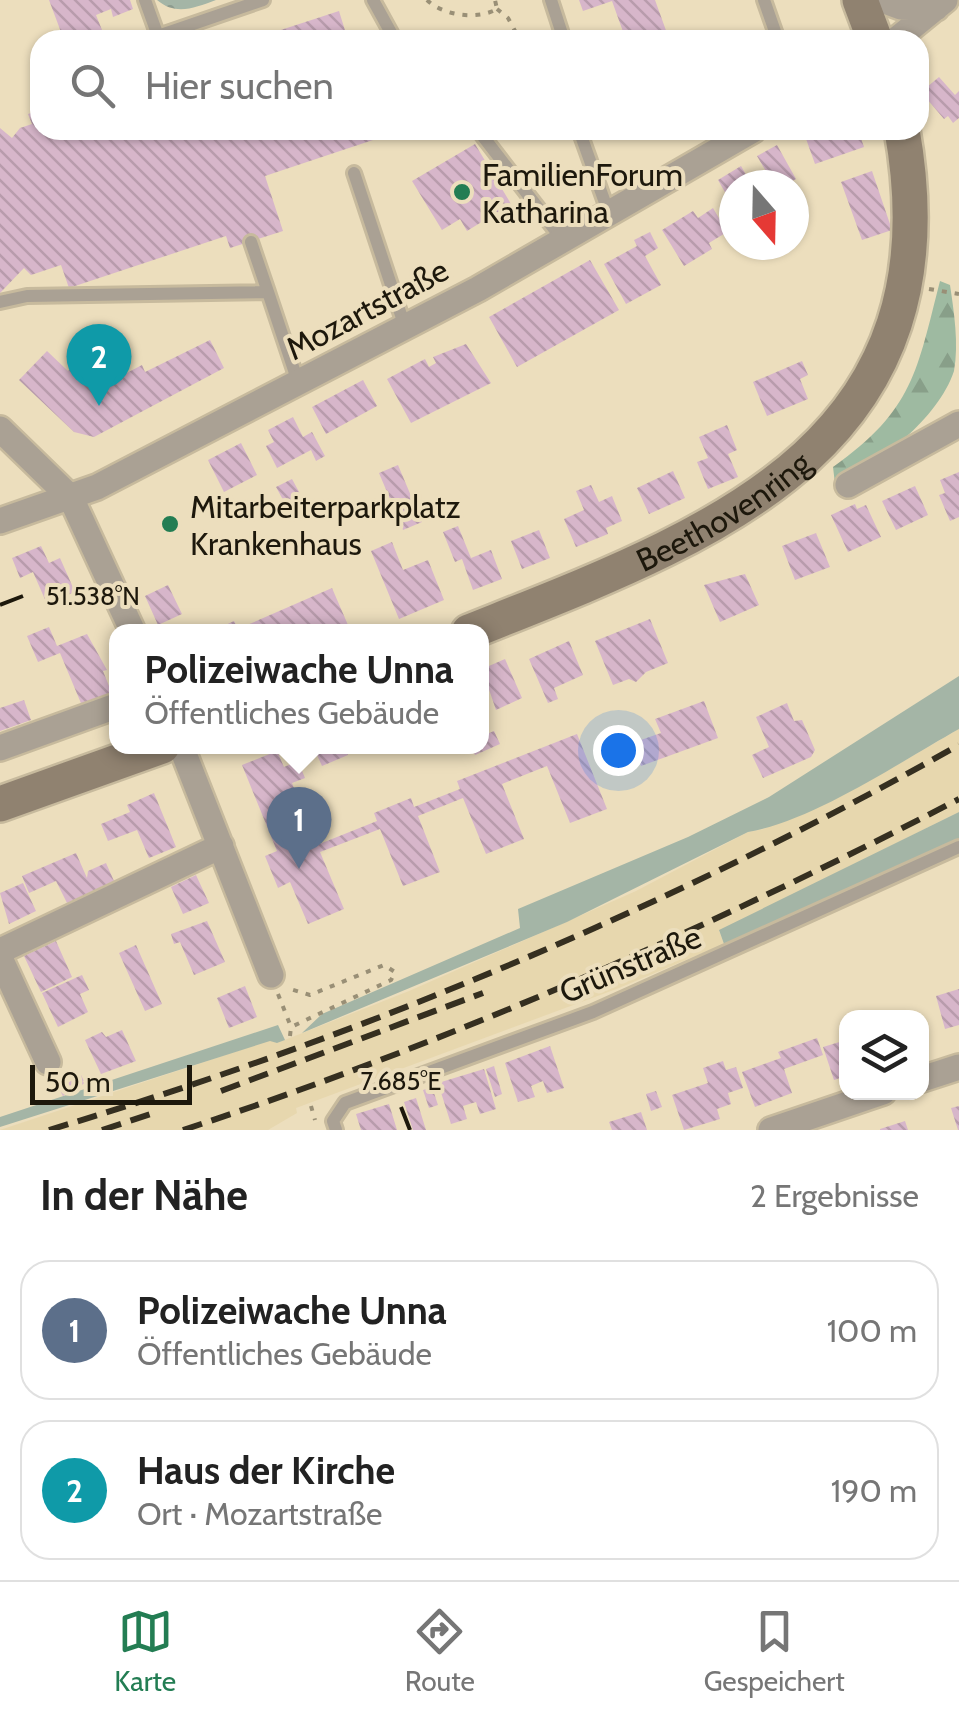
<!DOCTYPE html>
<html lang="de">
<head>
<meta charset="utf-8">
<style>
	:root { --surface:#fff; --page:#f6f6f6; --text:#222; --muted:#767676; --line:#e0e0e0; --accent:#237d53 }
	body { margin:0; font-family:Cabin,sans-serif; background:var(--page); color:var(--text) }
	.controls { position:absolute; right:30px; bottom:30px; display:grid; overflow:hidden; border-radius:20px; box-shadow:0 2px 8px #0004 }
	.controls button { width:90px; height:90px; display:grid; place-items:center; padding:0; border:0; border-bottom:2px solid var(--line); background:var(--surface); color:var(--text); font:50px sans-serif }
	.compass { position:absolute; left:719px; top:170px; width:90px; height:90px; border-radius:50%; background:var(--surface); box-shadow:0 2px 8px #0004; rotate:160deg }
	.scale { position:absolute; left:30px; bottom:25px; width:162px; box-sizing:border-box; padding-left:10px; border:5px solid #1d180c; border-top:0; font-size:28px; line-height:35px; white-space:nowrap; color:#1d180c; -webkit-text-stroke:8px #ecdebd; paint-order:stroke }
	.you { position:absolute; left:618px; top:750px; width:35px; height:35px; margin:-25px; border:8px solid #fff; border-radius:50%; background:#1a73e8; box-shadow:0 0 0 15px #1a73e833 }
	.badge { display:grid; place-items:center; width:65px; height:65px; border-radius:50%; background:var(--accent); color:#fff; font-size:32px; font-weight:700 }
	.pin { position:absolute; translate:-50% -82px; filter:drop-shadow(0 2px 5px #0008) }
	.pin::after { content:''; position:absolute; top:52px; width:35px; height:30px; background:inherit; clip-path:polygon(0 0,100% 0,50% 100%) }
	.popup { position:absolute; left:109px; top:624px; width:380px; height:130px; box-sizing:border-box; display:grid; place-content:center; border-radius:20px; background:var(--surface); filter:drop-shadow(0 2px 8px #0005); font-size:32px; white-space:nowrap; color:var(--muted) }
	.popup b { font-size:38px; color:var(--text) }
	.popup::after { content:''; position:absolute; left:50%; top:100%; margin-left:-20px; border:20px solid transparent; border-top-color:var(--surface) }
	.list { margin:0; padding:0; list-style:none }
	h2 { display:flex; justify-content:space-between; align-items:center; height:130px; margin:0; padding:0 40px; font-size:42px }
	h2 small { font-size:32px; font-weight:400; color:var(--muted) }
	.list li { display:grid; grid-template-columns:65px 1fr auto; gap:30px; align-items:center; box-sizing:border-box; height:140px; margin:0 20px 20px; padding:0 20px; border:2px solid var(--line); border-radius:30px }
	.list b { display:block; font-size:38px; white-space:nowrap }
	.list p { margin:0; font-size:32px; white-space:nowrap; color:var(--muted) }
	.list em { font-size:32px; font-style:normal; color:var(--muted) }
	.icon { flex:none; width:55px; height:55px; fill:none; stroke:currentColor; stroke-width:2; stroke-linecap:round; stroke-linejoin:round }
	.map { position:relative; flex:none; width:959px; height:1130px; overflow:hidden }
	.search { position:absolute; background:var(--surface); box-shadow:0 2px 8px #0004; left:30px; right:30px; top:30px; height:110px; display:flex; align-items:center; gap:25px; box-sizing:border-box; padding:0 35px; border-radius:30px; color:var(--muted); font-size:38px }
	.sheet { height:450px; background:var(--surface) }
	nav { display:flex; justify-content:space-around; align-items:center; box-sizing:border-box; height:140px; border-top:2px solid var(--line); background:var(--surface); font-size:28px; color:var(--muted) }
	nav a { display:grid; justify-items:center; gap:5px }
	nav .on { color:var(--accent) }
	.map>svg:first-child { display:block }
	.built { fill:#e7d7ae }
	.green { fill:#a4b5a6 }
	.forest { fill:url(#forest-firs) }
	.cemetery { fill:url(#cemetery-stones) }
	.building { fill:url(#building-back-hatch) }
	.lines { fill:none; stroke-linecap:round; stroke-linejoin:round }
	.service-casing { stroke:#c7ba9d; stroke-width:18 }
	.minor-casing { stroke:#c7ba9d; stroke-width:30 }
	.secondary-casing { stroke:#c7ba9d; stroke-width:40 }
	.path { stroke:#998f76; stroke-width:4; stroke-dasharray:5 8; stroke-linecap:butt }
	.service { stroke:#aaa194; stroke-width:12 }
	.minor { stroke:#aaa194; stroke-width:25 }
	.secondary { stroke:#908270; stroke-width:35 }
	.rail { stroke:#352f20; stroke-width:6; stroke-dasharray:20 10; stroke-linecap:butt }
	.ticks { fill:none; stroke:#1d180c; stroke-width:4 }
	.poi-dot { fill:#237d53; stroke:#ecdebd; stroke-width:4 }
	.labels { text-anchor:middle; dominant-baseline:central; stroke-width:8; stroke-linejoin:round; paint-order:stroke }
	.poi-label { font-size:32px; fill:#1d180c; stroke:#ecdebd; text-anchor:start }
	.street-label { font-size:32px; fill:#1d180c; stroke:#ecdebd }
	.ticks-label { font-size:25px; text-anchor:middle; fill:#1d180c; stroke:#ecdebd; stroke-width:8; stroke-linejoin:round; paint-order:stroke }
</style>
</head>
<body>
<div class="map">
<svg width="959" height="1130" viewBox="0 0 959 1130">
	<defs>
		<pattern id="forest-firs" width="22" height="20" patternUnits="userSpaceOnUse" patternTransform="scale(2.5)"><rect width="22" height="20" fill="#9ebaa1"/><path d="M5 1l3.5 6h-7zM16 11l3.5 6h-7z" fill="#889f89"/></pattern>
		<pattern id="cemetery-stones" width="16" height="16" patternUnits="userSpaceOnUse" patternTransform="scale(2.5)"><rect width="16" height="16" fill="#a4b5a6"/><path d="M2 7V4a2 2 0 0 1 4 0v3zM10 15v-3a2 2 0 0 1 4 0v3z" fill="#8d9b8e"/></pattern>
		<pattern id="building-back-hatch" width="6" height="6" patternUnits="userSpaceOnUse" patternTransform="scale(2.5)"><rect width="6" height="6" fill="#d7b6ca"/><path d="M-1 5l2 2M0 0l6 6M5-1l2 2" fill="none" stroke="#b89cac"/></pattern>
	</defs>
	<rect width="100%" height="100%" fill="#ecdebd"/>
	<path class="built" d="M959 729V812L719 931 724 944 619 988 296 1108 297 1113 268 1130H0L270 1040 277 1043 409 991 636 891 748 832 764 829 897 765Z"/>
	<path class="green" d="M959 676V729C900 762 813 821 748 832L567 922 302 1033 322 1014 520 928 518 909 688 837 769 797Z
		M959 812V839L842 896 724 944 719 930Z
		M278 1025 285 1040 277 1043 270 1041 0 1127V1117Z"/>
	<path class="forest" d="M940 281 950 285C954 312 959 344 954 371 938 419 879 464 835 484L833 467C914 410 917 370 940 281Z"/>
	<path class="cemetery" d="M157 0H216C194 8 176 16 157 0Z"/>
	<path class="building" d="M49 0H130L133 9 113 17 111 9 96 15 106 40H64Z
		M579 0H655L668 36 626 40 612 1 583 11Z
		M339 11 348 40H253V39Z
		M939 77 955 95 959 91V118L953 123 948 116 944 119 921 92Z
		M40 110V130L394 133 265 176 283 231 230 248 226 236 69 288 61 265 31 275 24 268 0 293V128L12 138 20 128 32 124 28 114Z
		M824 130H858L864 147 815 164 805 136Z
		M475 144 511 204 467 231 460 219 442 230 412 181Z
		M777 145 796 179 785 185H774L757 156Z
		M741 166 752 185H734V208L718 180Z
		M872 171 892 230 862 240 841 182Z
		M713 208 727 232 709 243 712 249 684 266 662 230 693 211 698 218Z
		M650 232 658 248 645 256 661 285 626 304 604 264 637 246 634 240Z
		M590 260 619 310 517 367 489 317Z
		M210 340 224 368 94 437 74 432 19 380 47 351 68 371 88 349 111 352 121 376 142 365 145 372Z
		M466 344 491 383 411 423 387 379 425 359 429 367 436 363 433 357Z
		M802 361 808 375 800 379 808 399 767 416 753 382Z
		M363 380 377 406 326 434 312 407Z
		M293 417 303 437 312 432 325 456 316 461 311 450 277 468 266 446 274 442 268 430Z
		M727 425 737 450 728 454 738 477 708 489 697 462 708 458 699 437Z
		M241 443 257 475 224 492 208 460Z
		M398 465 422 522 403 530 379 473Z
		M673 471 685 498 649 514 637 488Z
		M959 472V517L950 521 939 495 945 493 940 480Z
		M292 479 304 501 288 509 276 487Z
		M591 485 599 502 612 496 622 521 606 528 608 534 576 547 564 519 584 510 576 491Z
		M915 486 928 515 896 530 882 501Z
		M855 504 857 509 866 505 881 537 848 552 831 515Z
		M458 526 471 558 491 550 502 579 473 590 462 559 455 562 443 532Z
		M539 530 550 558 522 569 511 541Z
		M816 533 830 567 795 580 782 546Z
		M392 542 403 570 428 560 444 600 399 619 371 551Z
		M41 546 49 563 60 558 75 592 47 604 33 572 20 578 12 558Z
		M745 574 759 605 720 622 704 585Z
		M168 585 182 614 158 625 145 596Z
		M332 588 351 632H211L234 621 238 629Z
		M650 619 668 663 646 672 636 682 629 679 613 685 595 641Z
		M49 627 57 646 87 634 107 670 103 671 113 696 83 708 60 653 38 662 27 636Z
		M569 641 583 675 554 688 558 699 548 703 529 659Z
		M505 659 522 698 496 710 482 669Z
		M24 700 31 720 0 731V708Z
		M704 701 718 738 641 766 632 743 661 733 655 719Z
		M787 703 794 721 802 720 815 750 811 757 763 778 752 755 769 747 756 717Z
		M494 731 500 744 475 755 471 746H482V736Z
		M577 734 607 809 570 823 547 766 502 784 524 839 486 854 463 798 418 816 440 872 403 886 380 829 320 852 344 909 308 924 290 882 278 888 265 856 277 851 242 765 277 751 284 767 298 761 305 778 292 783 317 845 377 821 374 813 411 798 414 807 460 789 457 781Z
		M313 746H345L348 755 322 766Z
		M154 793 176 847 149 858 137 830 108 841 101 824 130 812 127 805Z
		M76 853 87 878 88 871 106 863 114 881 67 903 56 881 29 893 22 876Z
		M196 875 209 903 183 914 171 887Z
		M23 883 36 911 9 924 0 893Z
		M207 921 225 962 194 975 180 942 174 944 171 934Z
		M56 941 72 977 41 992 24 956Z
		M136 945 162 1004 145 1011 119 953Z
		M82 975 89 990 80 994 88 1012 58 1027 42 993Z
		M245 986 257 1017 229 1028 217 998Z
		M959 989V1025L945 1029 936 996Z
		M122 1030 136 1061 101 1074 85 1040 102 1032 106 1037Z
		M817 1038 823 1055 784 1069 792 1093 755 1107 742 1072 781 1058 778 1052Z
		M846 1040V1076L834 1080 823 1047Z
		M550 1046 564 1088 547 1093 543 1081 531 1086 535 1097 518 1102 505 1063Z
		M723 1061 726 1070 736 1067 743 1088 728 1093 731 1104 717 1109 720 1119 684 1130 672 1095 708 1083 703 1068Z
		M494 1066 502 1094 495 1097 486 1069Z
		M484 1069 496 1109 480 1114 476 1102 463 1106 467 1119 451 1124 438 1083Z
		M81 1075 85 1083 63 1096 55 1082 62 1078 66 1084Z
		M432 1087 438 1105 429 1108 423 1090Z
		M656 1091 662 1107 651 1111 646 1094Z
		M416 1098 426 1130H413L404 1102Z
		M389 1104 397 1130H361L356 1114Z
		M959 1106V1130H958L951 1108Z
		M641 1112 647 1130H612L609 1122Z
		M905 1121 908 1130H880V1129Z"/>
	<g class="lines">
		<defs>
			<path id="service" d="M145 0 158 36 263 0
				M373 0 395 40
				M551 0 564 40
				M764 0 778 40
				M478 130 562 239
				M579 130 608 211
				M354 173 405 327
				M251 242 268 292
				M0 302 27 296 268 292 298 382
				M336 1130 333 1121 345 1103 593 1012 959 847"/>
			<path id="minor" d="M882 0 901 7 936 8
				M896 40 945 0
				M0 429 71 498 133 632
				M848 485 959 424
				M0 521 97 487 478 289 753 130
				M181 746 271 975
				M0 748 116 706
				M0 951 221 846
				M0 958 48 1062
				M922 1079 959 1067
				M771 1130 883 1092"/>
			<g id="secondary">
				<path d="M860 0 875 40"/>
				<path id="s1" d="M469 632C709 536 959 450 902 130"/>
				<path d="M0 804 162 746"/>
			</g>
		</defs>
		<use href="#service" class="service-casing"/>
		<use href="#minor" class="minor-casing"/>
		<use href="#secondary" class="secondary-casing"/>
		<path class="path" d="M427 0C443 16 478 20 497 9L495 0
			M497 9 508 18 520 40
			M929 289 959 294
			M278 994 291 1027
			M290 1036 291 1027 391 980 395 972 384 965 310 995 290 989
			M311 1106 315 1120"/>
		<use href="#service" class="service"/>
		<use href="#minor" class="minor"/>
		<use href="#secondary" class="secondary"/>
		<path class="rail" d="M221 1091 483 993
			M49 1130C366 1035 671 907 959 745
			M102 1130 154 1113
			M183 1130C448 1043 711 928 959 799"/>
	</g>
	<path class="ticks" d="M0 605 23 596M401 1107 410 1130"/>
	<g class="poi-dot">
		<circle cx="462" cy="192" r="10"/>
		<circle cx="170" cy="524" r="10"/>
	</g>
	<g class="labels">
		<g class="poi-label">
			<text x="482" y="174">FamilienForum<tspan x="482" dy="37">Katharina</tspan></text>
			<text x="190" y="506">Mitarbeiterparkplatz<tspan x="190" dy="37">Krankenhaus</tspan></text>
		</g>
		<g class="street-label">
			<text transform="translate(367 309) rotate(-28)">Mozartstraße</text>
			<text stroke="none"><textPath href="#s1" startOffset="282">Beethovenring</textPath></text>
			<text transform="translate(630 964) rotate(-23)">Grünstraße</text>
		</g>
	</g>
	<g class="ticks-label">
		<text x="93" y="605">51.538°N</text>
		<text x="401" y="1090">7.685°E</text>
	</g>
</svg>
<div class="controls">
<button><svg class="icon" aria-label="layers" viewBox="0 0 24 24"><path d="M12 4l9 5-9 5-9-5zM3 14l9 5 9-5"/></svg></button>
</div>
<svg class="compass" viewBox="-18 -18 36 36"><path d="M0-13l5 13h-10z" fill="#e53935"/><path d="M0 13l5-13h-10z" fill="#767676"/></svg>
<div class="scale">50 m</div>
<div class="you"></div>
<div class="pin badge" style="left:299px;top:869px;background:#5c6f8a">1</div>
<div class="popup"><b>Polizeiwache Unna</b>Öffentliches Gebäude</div>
<div class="pin badge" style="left:99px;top:406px;background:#0f9aa8">2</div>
<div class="search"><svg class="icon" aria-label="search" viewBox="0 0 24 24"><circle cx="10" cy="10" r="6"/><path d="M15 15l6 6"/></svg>Hier suchen</div>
</div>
<section class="sheet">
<h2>In der Nähe<small>2 Ergebnisse</small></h2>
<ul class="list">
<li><span class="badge" style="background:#5c6f8a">1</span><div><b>Polizeiwache Unna</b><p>Öffentliches Gebäude</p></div><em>100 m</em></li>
<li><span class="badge" style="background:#0f9aa8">2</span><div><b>Haus der Kirche</b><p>Ort · Mozartstraße</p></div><em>190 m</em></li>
</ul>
</section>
<nav>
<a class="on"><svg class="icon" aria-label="map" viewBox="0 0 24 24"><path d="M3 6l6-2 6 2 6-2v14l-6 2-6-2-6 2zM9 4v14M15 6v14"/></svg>Karte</a>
<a><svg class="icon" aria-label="directions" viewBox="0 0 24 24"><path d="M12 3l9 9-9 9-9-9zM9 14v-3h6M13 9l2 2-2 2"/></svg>Route</a>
<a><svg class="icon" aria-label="saved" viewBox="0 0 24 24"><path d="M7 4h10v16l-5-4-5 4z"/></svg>Gespeichert</a>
</nav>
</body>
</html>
